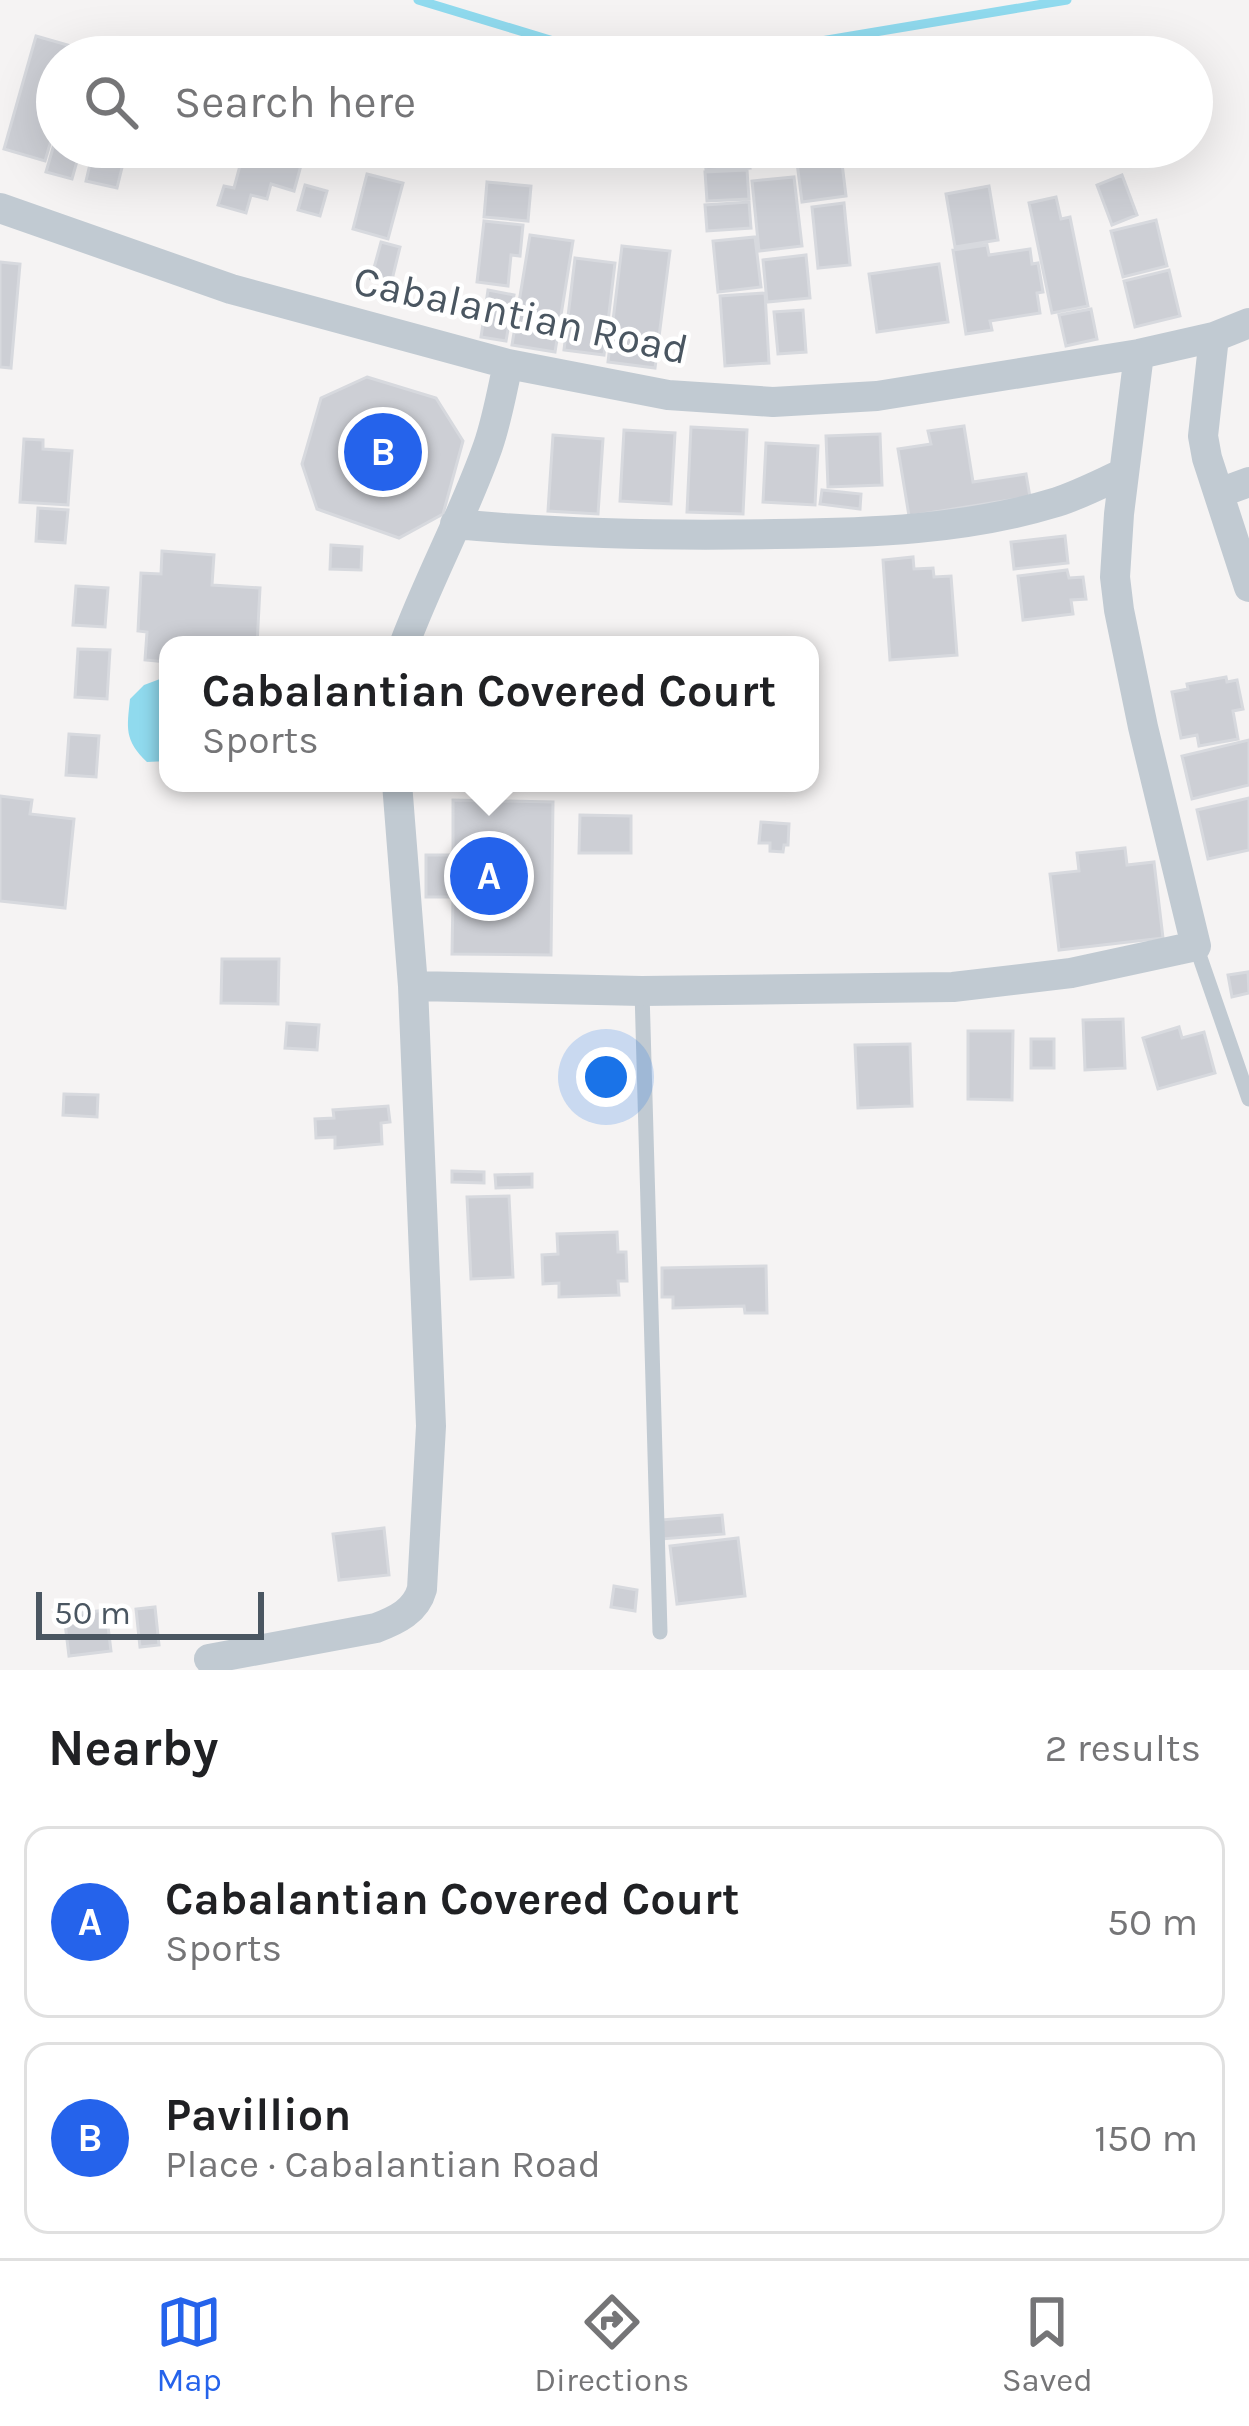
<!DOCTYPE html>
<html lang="en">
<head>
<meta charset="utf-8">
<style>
	:root { --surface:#fff; --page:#f2f2f2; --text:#202124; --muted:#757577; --line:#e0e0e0; --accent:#2563eb }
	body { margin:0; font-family:Karla,sans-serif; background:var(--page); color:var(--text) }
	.scale { position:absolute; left:36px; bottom:30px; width:228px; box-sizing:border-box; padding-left:12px; border:6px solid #4a5661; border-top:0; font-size:33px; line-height:42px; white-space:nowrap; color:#4a5661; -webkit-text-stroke:9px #fff; paint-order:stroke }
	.you { position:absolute; left:606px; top:1077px; width:42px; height:42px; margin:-30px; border:9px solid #fff; border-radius:50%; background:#1a73e8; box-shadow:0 0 0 18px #1a73e833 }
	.badge { display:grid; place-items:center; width:78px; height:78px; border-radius:50%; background:var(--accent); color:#fff; font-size:39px; font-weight:700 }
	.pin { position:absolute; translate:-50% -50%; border:6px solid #fff; box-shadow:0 3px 12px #0006 }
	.popup { position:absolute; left:159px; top:636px; width:660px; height:156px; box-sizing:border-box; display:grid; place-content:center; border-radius:24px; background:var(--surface); filter:drop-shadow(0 3px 9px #0005); font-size:39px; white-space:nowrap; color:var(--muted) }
	.popup b { font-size:45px; color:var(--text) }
	.popup::after { content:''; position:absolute; left:50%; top:100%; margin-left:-24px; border:24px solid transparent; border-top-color:var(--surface) }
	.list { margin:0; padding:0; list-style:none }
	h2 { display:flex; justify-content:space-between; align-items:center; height:156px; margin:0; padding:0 48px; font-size:51px }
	h2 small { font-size:39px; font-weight:400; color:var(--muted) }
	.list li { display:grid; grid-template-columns:78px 1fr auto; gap:36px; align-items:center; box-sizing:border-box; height:192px; margin:0 24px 24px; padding:0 24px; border:3px solid var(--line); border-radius:24px }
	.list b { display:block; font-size:45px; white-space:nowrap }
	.list p { margin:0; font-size:39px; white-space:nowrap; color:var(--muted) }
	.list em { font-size:39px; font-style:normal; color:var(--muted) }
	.icon { flex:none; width:66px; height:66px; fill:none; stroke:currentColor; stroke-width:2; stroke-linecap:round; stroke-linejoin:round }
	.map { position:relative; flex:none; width:1249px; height:1670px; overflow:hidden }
	.search { position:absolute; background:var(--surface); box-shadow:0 12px 48px #0002; left:36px; right:36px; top:36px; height:132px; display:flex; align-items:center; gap:30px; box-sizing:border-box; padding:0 42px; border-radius:66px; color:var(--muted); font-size:45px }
	.sheet { height:588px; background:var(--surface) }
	nav { display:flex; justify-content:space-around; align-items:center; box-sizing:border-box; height:168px; border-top:3px solid var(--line); background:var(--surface); font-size:33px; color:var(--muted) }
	nav a { display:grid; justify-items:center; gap:6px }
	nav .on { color:var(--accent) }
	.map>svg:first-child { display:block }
	.water { fill:#90daee }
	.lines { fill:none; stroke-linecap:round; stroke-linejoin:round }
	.stream { stroke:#90daee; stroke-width:9 }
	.building { fill:#cdcfd5; stroke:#d7d9de; stroke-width:3 }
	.service { stroke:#c1cad2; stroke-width:15 }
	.minor { stroke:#c1cad2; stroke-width:30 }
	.labels { text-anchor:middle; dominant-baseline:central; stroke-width:9; stroke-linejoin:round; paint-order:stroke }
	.street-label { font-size:42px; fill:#4a5661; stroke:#fff }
</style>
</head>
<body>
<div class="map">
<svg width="1249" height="1670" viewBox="0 0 1249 1670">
	<rect width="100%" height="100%" fill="#f5f3f3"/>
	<path class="water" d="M160 679H168V761L147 762C124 740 127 728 130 699L144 685Z"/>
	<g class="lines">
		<path class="stream" d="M418 0 606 57
			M725 57 1067 0"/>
	</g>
	<path class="building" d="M36 36 78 48 75 57H57V120L45 161 4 149Z
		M57 134V147H81L72 179 46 172Z
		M94 147H127L117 188 86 181Z
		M245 147H306L294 191 271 184 267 199 251 195 246 213 218 205 224 186 234 188Z
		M500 147H539L537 162 499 158Z
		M704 147H748L750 168 706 170Z
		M795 147H840L846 196 802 202Z
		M747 170 749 199 707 201 705 172Z
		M367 174 403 183 388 239 353 229Z
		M1122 175 1137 215 1112 225 1097 185Z
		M794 177 802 246 759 251 752 181Z
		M487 182 531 186 528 221 484 217Z
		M305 185 327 191 320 216 298 210Z
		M989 186 998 240 955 247 946 194Z
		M1056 197 1061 219 1070 217 1088 306 1052 313 1029 203Z
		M749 202 751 228 707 231 705 205Z
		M844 203 850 265 818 268 812 207Z
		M1156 220 1167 266 1123 277 1111 231Z
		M484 221 523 225 520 256 511 255 508 286 477 282Z
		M530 235 573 241 555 352 512 345Z
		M755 237 761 287 718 292 713 241Z
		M381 242 400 247 391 284 371 279Z
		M987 245 989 255 1030 249 1032 264 1038 263 1043 292 1037 293 1040 313 990 321 992 330 966 334 953 250Z
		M622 246 670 251 655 368 608 362Z
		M806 255 810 298 767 302 763 260Z
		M575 258 615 263 604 355 564 350Z
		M0 262 20 264 11 368 0 367Z
		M939 264 948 322 877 332 869 274Z
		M1169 270 1180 316 1135 327 1124 281Z
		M488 290 514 295 506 341 481 337Z
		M765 293 769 363 725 366 720 296Z
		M1091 309 1097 339 1066 346 1059 315Z
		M803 310 806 352 778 354 774 312Z
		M367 377 436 398 463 441 443 514 399 538 317 509 302 464 321 398Z
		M964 426 973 482 1026 474 1030 497 909 516 898 449 931 444 928 431Z
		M691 427 747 430 743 514 687 512Z
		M624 430 675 433 671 504 620 501Z
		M880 434 882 485 828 487 826 436Z
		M553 435 603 439 598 514 548 511Z
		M24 439 43 440V449L72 451 68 505 20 502Z
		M766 443 818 446 815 505 763 502Z
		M822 490 861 494 860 509 820 504Z
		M38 508 68 510 65 543 36 541Z
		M1065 536 1068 563 1014 569 1011 542Z
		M331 545 362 547 361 570 330 569Z
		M162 551 214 555 212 585 260 588 257 645H168V662L145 660 147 632 138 631 141 573 161 574Z
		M913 557 914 569 933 568 934 577 951 576 957 655 890 660 883 560Z
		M1067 570 1069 578 1083 577 1086 599 1071 600 1073 614 1023 620 1018 576Z
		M76 586 108 588 105 627 73 625Z
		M78 649 110 650 107 699 75 697Z
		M1226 677 1227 682 1237 680 1243 709 1233 711 1238 739 1199 746 1197 735 1181 738 1172 692 1188 689 1187 684Z
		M69 734 99 736 96 777 66 775Z
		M1249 740V785L1192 799 1182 756Z
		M0 796 32 800 30 814 74 819 65 908 0 901Z
		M1249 798V850L1208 859 1197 810Z
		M453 800 553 802 551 955 452 954 453 897H426V855H453Z
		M580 815 631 816V853H579Z
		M761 822 789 824 788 845H784L783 852 770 851V843H759Z
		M1125 848 1127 865 1154 862 1163 938 1059 950 1050 874 1079 871 1077 853Z
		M222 959H279L278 1004 221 1003Z
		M1248 972 1249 993 1232 997 1228 975Z
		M1123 1019 1125 1068 1085 1070 1083 1020Z
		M287 1023 319 1025 317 1050 285 1048Z
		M1179 1027 1182 1038 1204 1032 1215 1073 1158 1089 1143 1038Z
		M968 1031H1013L1012 1100 968 1099Z
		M1031 1039H1054V1068H1031Z
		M910 1044 912 1106 858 1108 855 1045Z
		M64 1094 98 1095 97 1117 63 1115Z
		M388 1106 390 1122 381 1123 382 1144 335 1148V1137L316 1138 315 1119 334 1118 333 1110Z
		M452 1171 484 1172V1183L452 1182Z
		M532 1174V1187L496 1188 495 1175Z
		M509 1196 513 1277 471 1279 467 1197Z
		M617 1232 618 1252H626L627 1281H618L619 1295 559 1297V1283L543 1284 542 1255 558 1254 557 1234Z
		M766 1266 767 1313H745L744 1306 673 1308V1297H662V1268Z
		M722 1515 724 1534 662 1539 660 1520Z
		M384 1528 389 1575 339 1580 333 1534Z
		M738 1538 745 1596 677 1604 670 1546Z
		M614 1586 637 1590 635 1611 611 1607Z
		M155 1607 159 1645 140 1647 136 1609Z
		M106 1610 111 1651 69 1656 64 1615Z"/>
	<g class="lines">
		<path class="service" d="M1196 946 1249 1099
			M642 991 660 1632"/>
		<path class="minor" d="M0 208 231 289 508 364 668 395 773 402 877 396 1139 354 1214 337 1249 323
			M1214 337 1203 436 1207 458 1249 587
			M1219 493 1249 482
			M455 524C562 534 669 536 775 534 870 533 965 530 1057 502 1079 495 1102 483 1124 473
			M404 645C429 578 464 514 488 446 497 420 502 391 508 364
			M413 986 642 991 953 987 1071 973 1196 946 1143 727 1119 610 1115 577 1119 514 1139 354
			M209 1659 376 1628C397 1620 416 1611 422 1589L431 1426 413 986 397 783"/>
	</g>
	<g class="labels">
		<g class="street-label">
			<text transform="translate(521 315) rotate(12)">Cabalantian Road</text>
		</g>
	</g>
</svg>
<div class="scale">50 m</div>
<div class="you"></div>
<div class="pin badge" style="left:489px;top:876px">A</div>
<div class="popup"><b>Cabalantian Covered Court</b>Sports</div>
<div class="pin badge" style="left:383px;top:452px">B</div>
<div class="search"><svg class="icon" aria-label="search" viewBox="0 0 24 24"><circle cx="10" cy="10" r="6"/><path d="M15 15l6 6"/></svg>Search here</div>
</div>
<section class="sheet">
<h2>Nearby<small>2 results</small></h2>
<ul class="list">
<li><span class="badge">A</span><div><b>Cabalantian Covered Court</b><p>Sports</p></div><em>50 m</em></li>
<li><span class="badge">B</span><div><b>Pavillion</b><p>Place · Cabalantian Road</p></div><em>150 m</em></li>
</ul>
</section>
<nav>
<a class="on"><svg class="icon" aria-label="map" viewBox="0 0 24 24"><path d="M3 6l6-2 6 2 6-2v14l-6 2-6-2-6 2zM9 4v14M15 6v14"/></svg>Map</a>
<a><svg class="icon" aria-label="directions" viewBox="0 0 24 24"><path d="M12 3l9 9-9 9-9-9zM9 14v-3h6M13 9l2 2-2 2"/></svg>Directions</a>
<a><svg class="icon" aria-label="saved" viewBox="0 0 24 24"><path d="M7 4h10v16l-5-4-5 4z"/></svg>Saved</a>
</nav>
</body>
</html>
